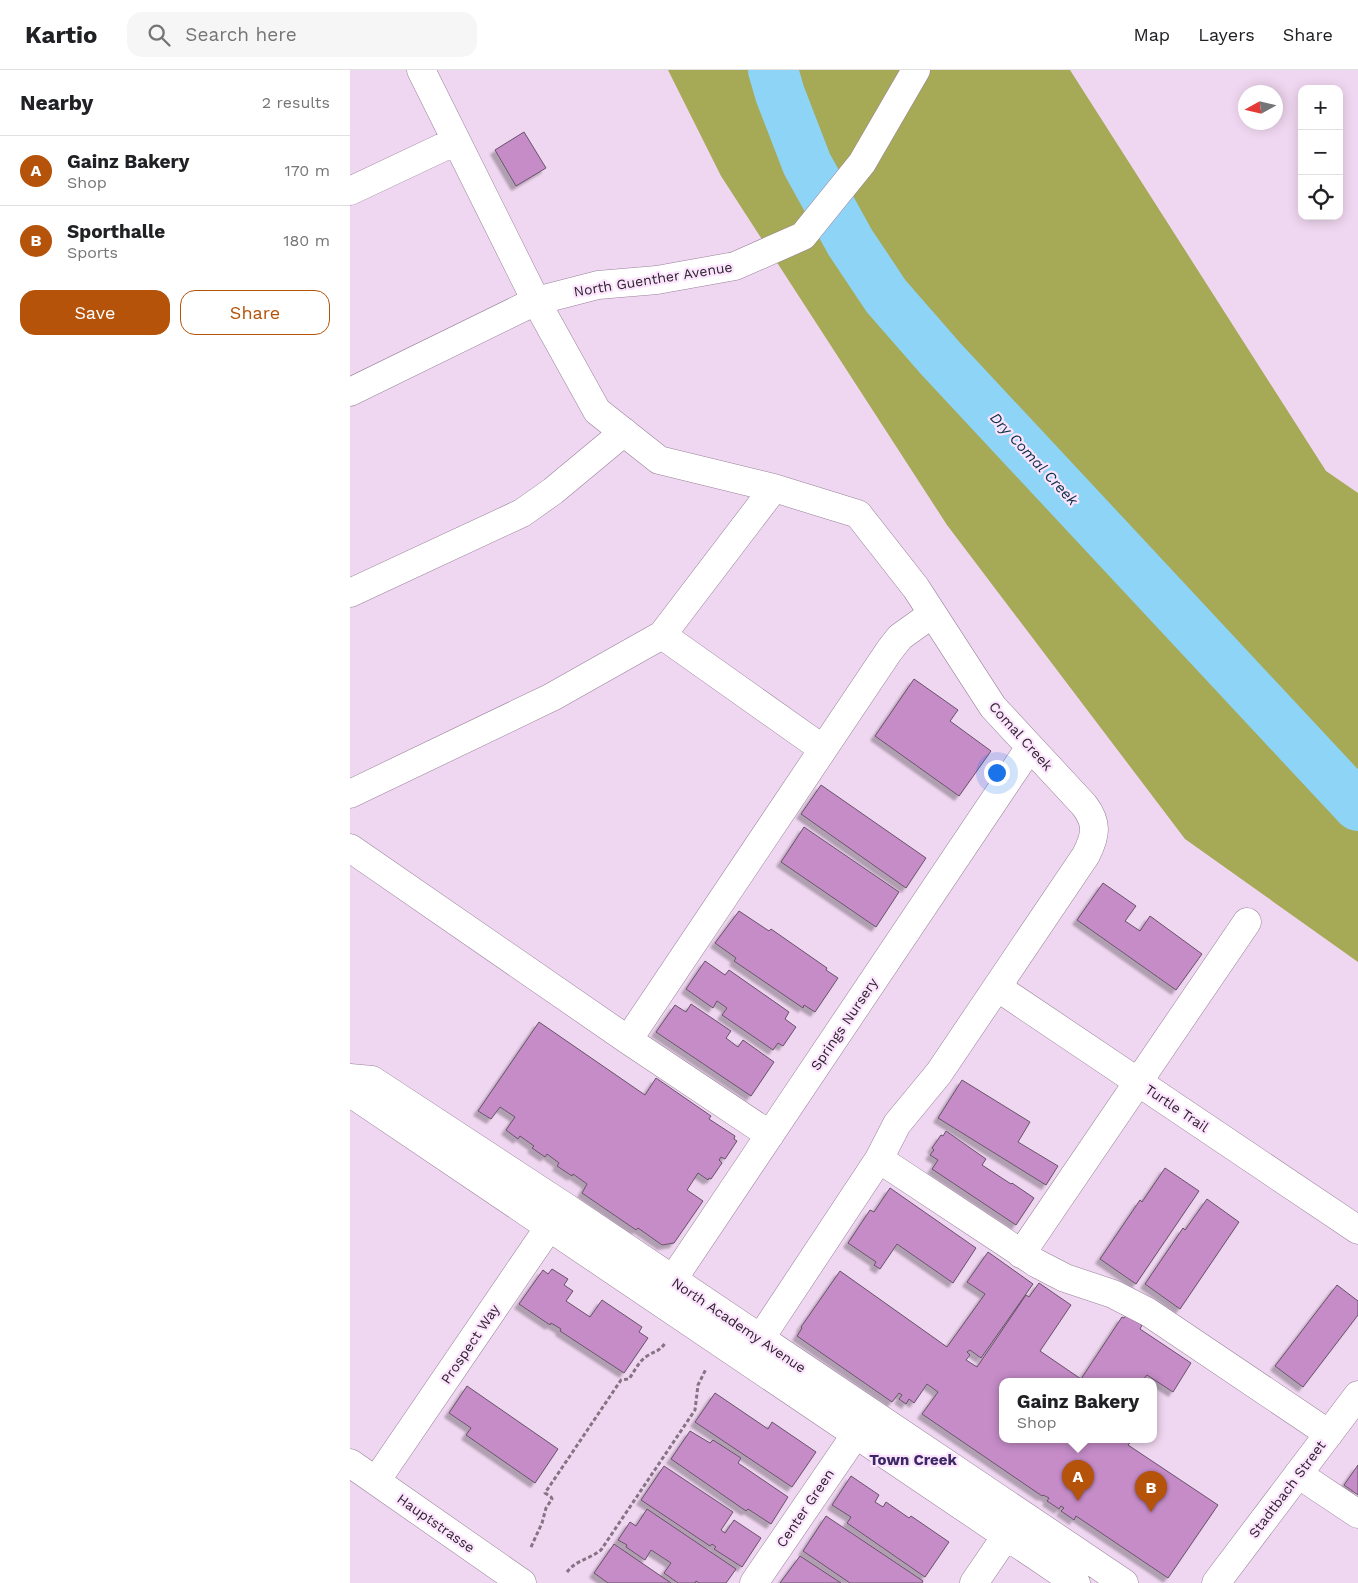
<!DOCTYPE html>
<html lang="en">
<head>
<meta charset="utf-8">
<style>
	:root { --surface:#fff; --page:#f6f6f6; --text:#202124; --muted:#757577; --line:#e0e0e0; --accent:#b45309 }
	body { margin:0; font-family:"Work Sans",sans-serif; background:var(--page); color:var(--text) }
	.controls { position:absolute; right:15px; top:15px; display:grid; overflow:hidden; border-radius:10px; box-shadow:0 2px 12px #0003 }
	.controls button { width:45px; height:45px; display:grid; place-items:center; padding:0; border:0; border-bottom:1px solid var(--line); background:var(--surface); color:var(--text); font:25px sans-serif }
	.compass { position:absolute; left:888px; top:15px; width:45px; height:45px; border-radius:50%; background:var(--surface); box-shadow:0 2px 12px #0003; rotate:262deg }
	.you { position:absolute; left:646px; top:702px; width:18px; height:18px; margin:-12px; border:4px solid #fff; border-radius:50%; background:#1a73e8; box-shadow:0 0 0 8px #1a73e833 }
	.badge { display:grid; place-items:center; width:32px; height:32px; border-radius:50%; background:var(--accent); color:#fff; font-size:16px; font-weight:700 }
	.pin { position:absolute; translate:-50% -41px; filter:drop-shadow(0 1px 2px #0008) }
	.pin::after { content:''; position:absolute; top:26px; width:18px; height:15px; background:inherit; clip-path:polygon(0 0,100% 0,50% 100%) }
	.popup { position:absolute; left:649px; top:1308px; width:158px; height:65px; box-sizing:border-box; display:grid; place-content:center; border-radius:10px; background:var(--surface); filter:drop-shadow(0 1px 4px #0005); font-size:16px; white-space:nowrap; color:var(--muted) }
	.popup b { font-size:19px; color:var(--text) }
	.popup::after { content:''; position:absolute; left:50%; top:100%; margin-left:-10px; border:10px solid transparent; border-top-color:var(--surface) }
	.list { margin:0; padding:0; list-style:none }
	h2 { display:flex; justify-content:space-between; align-items:center; height:65px; margin:0; padding:0 20px; font-size:21px }
	h2 small { font-size:16px; font-weight:400; color:var(--muted) }
	.list li { display:grid; grid-template-columns:32px 1fr auto; gap:15px; align-items:center; box-sizing:border-box; height:70px; padding:0 20px; border-top:1px solid var(--line) }
	.list b { display:block; font-size:19px; white-space:nowrap }
	.list p { margin:0; font-size:16px; white-space:nowrap; color:var(--muted) }
	.list em { font-size:16px; font-style:normal; color:var(--muted) }
	.actions { display:flex; gap:10px; padding:15px 20px }
	.actions a { flex:1; padding:11px 0; border:1px solid var(--accent); border-radius:15px; text-align:center; font-size:18px; color:var(--accent) }
	.actions .main { background:var(--accent); color:#fff }
	.icon { flex:none; width:28px; height:28px; fill:none; stroke:currentColor; stroke-width:2; stroke-linecap:round; stroke-linejoin:round }
	.map { position:relative; flex:none; width:1008px; height:1513px; overflow:hidden }
	header { display:flex; align-items:center; gap:30px; box-sizing:border-box; height:70px; padding:0 25px; background:var(--surface); border-bottom:1px solid var(--line) }
	header strong { font-size:24px }
	nav { display:flex; gap:28px; margin-inline-start:auto; font-size:18px }
	.search { width:350px; height:45px; background:var(--page); display:flex; align-items:center; gap:12px; box-sizing:border-box; padding:0 18px; border-radius:15px; color:var(--muted); font-size:19px }
	main { display:flex }
	aside { flex:1; background:var(--surface) }
	.map>svg:first-child { display:block }
	.forest { fill:#a6a956 }
	.lines { fill:none; stroke-linecap:round; stroke-linejoin:round }
	.river { stroke:#8ed4f7; stroke-width:50 }
	.building { fill:#c58cc8; stroke:#675268; filter:url(#shadow) }
	.minor-casing { stroke:#988199; stroke-width:29 }
	.path { stroke:#857485; stroke-width:3; stroke-dasharray:4 2.5; stroke-linecap:butt }
	.minor { stroke:#fff; stroke-width:28 }
	.labels { text-anchor:middle; dominant-baseline:central; stroke-width:4.5; stroke-linejoin:round; paint-order:stroke }
	.street-label { font-size:14px; fill:#2c232c; stroke:#fde4fe }
	.water-label { font-size:15px; font-style:italic; fill:#053042; stroke:#fde4fe }
	.neighbourhood-label { font-size:15px; font-weight:bold; fill:#3a2964; stroke:#fde4fe }
</style>
</head>
<body>
<header>
<strong>Kartio</strong>
<div class="search"><svg class="icon" aria-label="search" viewBox="0 0 24 24"><circle cx="10" cy="10" r="6"/><path d="M15 15l6 6"/></svg>Search here</div>
<nav><a>Map</a><a>Layers</a><a>Share</a></nav>
</header>
<main>
<aside>
<h2>Nearby<small>2 results</small></h2>
<ul class="list">
<li><span class="badge">A</span><div><b>Gainz Bakery</b><p>Shop</p></div><em>170 m</em></li>
<li><span class="badge">B</span><div><b>Sporthalle</b><p>Sports</p></div><em>180 m</em></li>
</ul>
<div class="actions"><a class="main">Save</a><a>Share</a></div>
</aside>
<div class="map">
<svg width="1008" height="1513" viewBox="0 0 1008 1513">
	<defs>
		<filter id="shadow"><feDropShadow dx="-4.5" dy="4.5" stdDeviation="1" flood-color="#0004"/></filter>
	</defs>
	<rect width="100%" height="100%" fill="#f0d7f1"/>
	<path class="forest" d="M318 0H720L976 401 1008 423V892L835 769 597 455 371 106Z"/>
	<g class="lines">
		<path class="river" d="M423 0 430 24 457 94 500 172 536 226 591 289 1008 736"/>
	</g>
	<path class="building" d="M174 62 196 98 166 116 145 80Z
		M564 609 608 640 600 651 641 681 609 726 525 666Z
		M471 715 576 788 556 818 451 744Z
		M454 757 549 822 526 857 431 792Z
		M753 813 786 836 775 851 790 861 800 846 852 884 826 920 727 850Z
		M389 841 419 861 421 859 477 898 476 900 488 908 465 942 454 935 453 938 384 891 386 888 365 873Z
		M355 891 375 905 379 900 439 942 435 949 446 957 433 976 428 973 423 980 372 945 377 938 367 931 363 938 336 919Z
		M341 934 381 961 376 968 388 977 393 970 424 992 401 1026 306 962 325 935 336 942Z
		M189 952 295 1025 306 1008 361 1046 359 1049 385 1066 384 1069 387 1071 375 1089 371 1087 369 1090 372 1093 361 1109 359 1108 358 1110 348 1103 337 1120 353 1131 324 1173 312 1175 288 1158 286 1160 232 1123 237 1114 223 1104 222 1106 207 1096 209 1093 197 1084 195 1087 182 1078 184 1076 170 1066 168 1069 156 1060 165 1047 150 1037 141 1049 128 1041Z
		M612 1010 680 1052 668 1072 708 1096 696 1115 588 1048Z
		M596 1061 636 1089 632 1095 661 1114 662 1113 684 1128 666 1155 582 1099 588 1090 580 1085 584 1080 582 1078 591 1065 593 1066Z
		M815 1098 849 1121 786 1214 750 1189 790 1130 792 1132Z
		M540 1118 626 1178 603 1213 547 1174 530 1199 524 1195 526 1192 498 1173 520 1140 524 1142Z
		M857 1129 889 1152 830 1239 795 1214 833 1158 835 1160Z
		M638 1182 683 1214 631 1288 620 1280 617 1282 620 1285 616 1290 627 1297 676 1225 679 1227 689 1213 721 1235 690 1281 731 1309 772 1247 774 1248 777 1244 792 1255 790 1259 841 1293 823 1322 797 1305 791 1312H653V1370H782L778 1375 868 1435 818 1508 726 1446 724 1450 711 1441 714 1438 711 1436 709 1439 697 1431 699 1428 693 1425 692 1426 572 1344 588 1322 577 1314 564 1333 559 1329 556 1334 549 1329 552 1325 549 1323 542 1332 447 1266 452 1258 451 1257 490 1201 597 1277 635 1224 617 1212Z
		M202 1199 218 1209 214 1215 223 1221 216 1231 240 1247 252 1230 292 1257 289 1262 298 1268 274 1303 210 1261 211 1259 201 1253 200 1255 169 1234 193 1200 198 1204Z
		M987 1215 1008 1231V1245L953 1317 925 1296Z
		M117 1316 208 1379 185 1413 116 1365 121 1358 99 1343Z
		M365 1323 418 1359 422 1352 466 1382 442 1417 345 1352Z
		M340 1361 360 1373 363 1370 391 1388 388 1393 438 1427 421 1454 398 1439 396 1441 321 1389Z
		M1008 1395V1425L994 1415Z
		M314 1396 383 1442 371 1460 375 1463 384 1450 411 1468 392 1497 364 1479 366 1477 362 1474 360 1476 291 1430Z
		M501 1406 529 1425 525 1432 533 1437 536 1432 559 1448 561 1446 599 1472 575 1507 497 1453 501 1447 482 1435Z
		M297 1439 386 1499 376 1513H349L346 1511 345 1513H328L314 1503 321 1493 301 1480 295 1490 276 1477 277 1475 268 1470 280 1452 286 1456Z
		M476 1446 573 1511 572 1513H500L453 1481Z
		M264 1474 321 1513H258L244 1503Z
		M450 1486 491 1513H430Z"/>
	<g class="lines">
		<defs>
			<path id="minor" d="M71 0 186 231 247 341 309 390 424 418 508 444 566 518 643 637 734 735C748 753 746 765 736 785L589 1003 547 1054 529 1089 396 1290
				M0 121 106 71
				M0 322 186 231 248 215 307 210 385 196 453 166 512 93 566 0
				M0 523 172 443 203 421 274 362
				M312 565 473 679
				M0 724 202 627 312 565 424 418
				M0 778 278 970 420 1065
				M647 917 1008 1160
				M278 970 539 581 550 567 582 544
				M0 1008 22 1010 214 1136 774 1513
				M0 1011 5 1026 726 1513
				M529 1089 686 1193 715 1208 763 1224 798 1242 979 1364
				M671 1184 897 852
				M313 1224 680 677
				M0 1393 172 1513
				M948 1404 1008 1444
				M26 1411 208 1144
				M404 1513 506 1364
				M624 1513 667 1450
				M866 1513 1008 1325"/>
		</defs>
		<use href="#minor" class="minor-casing"/>
		<path class="path" d="M181 1477 192 1453 196 1438 202 1429 201 1427 195 1423 271 1310 279 1309C284 1302 289 1291 297 1286 306 1280 308 1283 316 1272
			M217 1502C226 1490 240 1489 251 1480L345 1340 348 1315 356 1299"/>
		<use href="#minor" class="minor"/>
	</g>
	<g class="labels">
		<g class="street-label">
			<text transform="translate(303 209) rotate(-9)">North Guenther Avenue</text>
			<text transform="translate(671 666) rotate(48)">Comal Creek</text>
			<text transform="translate(494 954) rotate(-56)">Springs Nursery</text>
			<text transform="translate(827 1038) rotate(34)">Turtle Trail</text>
			<text transform="translate(389 1255) rotate(34)">North Academy Avenue</text>
			<text transform="translate(120 1274) rotate(-56)">Prospect Way</text>
			<text transform="translate(937 1419) rotate(-53)">Stadtbach Street</text>
			<text transform="translate(455 1438) rotate(-56)">Center Green</text>
			<text transform="translate(86 1453) rotate(35)">Hauptstrasse</text>
		</g>
		<g class="water-label">
			<text transform="translate(684 389) rotate(47)">Dry Comal Creek</text>
		</g>
		<g class="neighbourhood-label">
			<text x="563" y="1390">Town Creek</text>
		</g>
	</g>
</svg>
<div class="controls">
<button>+</button>
<button>−</button>
<button><svg class="icon" aria-label="locate" viewBox="0 0 24 24"><circle cx="12" cy="12" r="6"/><path d="M12 2v4M12 18v4M2 12h4M18 12h4"/></svg></button>
</div>
<svg class="compass" viewBox="-18 -18 36 36"><path d="M0-13l5 13h-10z" fill="#e53935"/><path d="M0 13l5-13h-10z" fill="#757577"/></svg>
<div class="you"></div>
<div class="pin badge" style="left:728px;top:1431px">A</div>
<div class="popup"><b>Gainz Bakery</b>Shop</div>
<div class="pin badge" style="left:801px;top:1442px">B</div>
</div>
</main>
</body>
</html>
